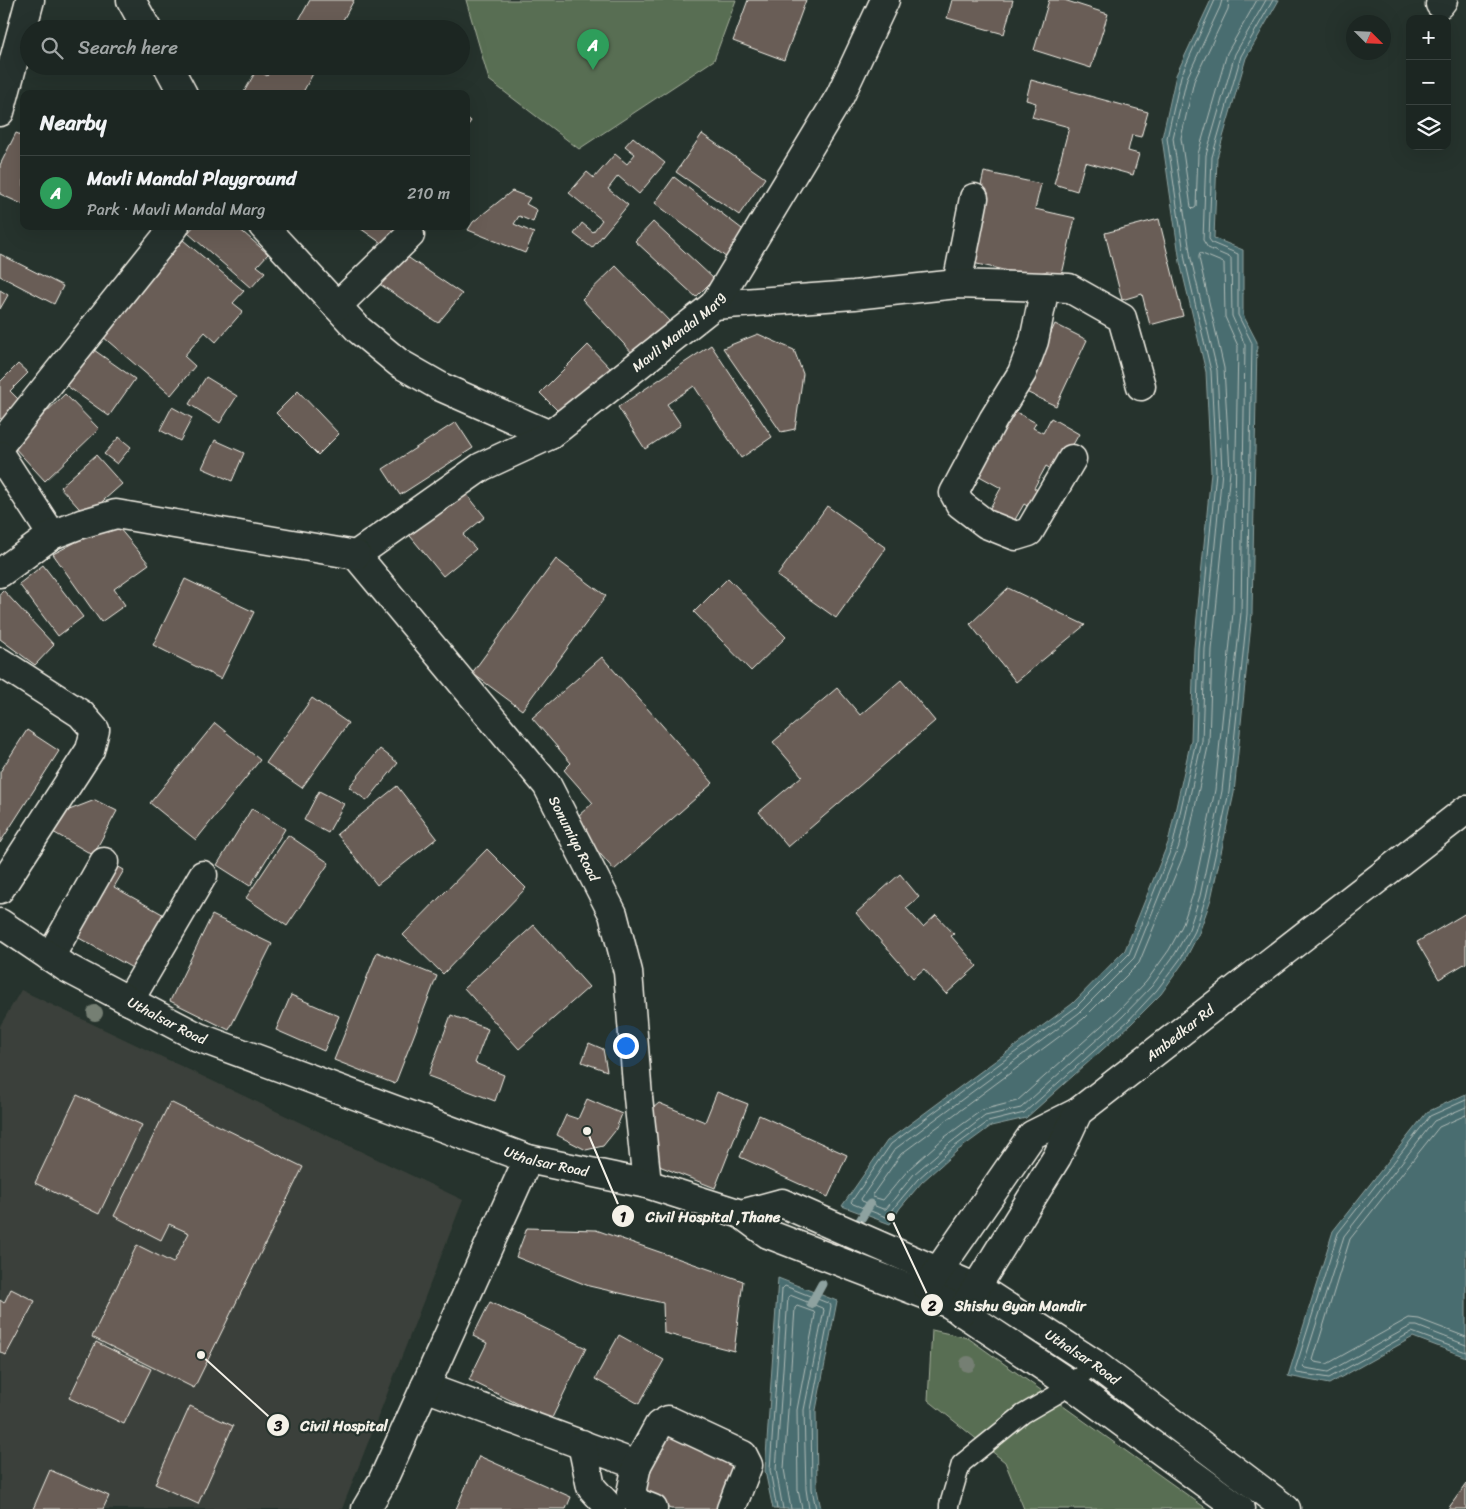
<!DOCTYPE html>
<html lang="en">
<head>
<meta charset="utf-8">
<style>
	:root { --surface:#1c2622; --page:#252e2a; --text:#f1f3f6; --muted:#a0a5a5; --line:#3a4340; --accent:#0b8043 }
	body { margin:0; font-family:Sriracha,sans-serif; background:var(--page); color:var(--text) }
	.controls { position:absolute; right:15px; top:15px; display:grid; overflow:hidden; border-radius:10px; box-shadow:0 5px 20px #0002 }
	.controls button { width:45px; height:45px; display:grid; place-items:center; padding:0; border:0; border-bottom:1px solid var(--line); background:var(--surface); color:var(--text); font:25px sans-serif }
	.compass { position:absolute; left:1346px; top:15px; width:45px; height:45px; border-radius:50%; background:var(--surface); box-shadow:0 5px 20px #0002; rotate:114deg }
	.you { position:absolute; left:625px; top:1045px; width:18px; height:18px; margin:-12px; border:4px solid #fff; border-radius:50%; background:#1a73e8; box-shadow:0 0 0 8px #1a73e833 }
	.badge { display:grid; place-items:center; width:32px; height:32px; border-radius:50%; background:var(--accent); color:#fff; font-size:16px; font-weight:700 }
	.pin { position:absolute; translate:-50% -41px; filter:drop-shadow(0 1px 2px #0008) }
	.pin::after { content:''; position:absolute; top:26px; width:18px; height:15px; background:inherit; clip-path:polygon(0 0,100% 0,50% 100%) }
	.list { margin:0; padding:0; list-style:none }
	h2 { display:flex; justify-content:space-between; align-items:center; height:65px; margin:0; padding:0 20px; font-size:21px }
	h2 small { font-size:16px; font-weight:400; color:var(--muted) }
	.list li { display:grid; grid-template-columns:32px 1fr auto; gap:15px; align-items:center; box-sizing:border-box; height:75px; padding:0 20px; border-top:1px solid var(--line) }
	.list b { display:block; font-size:19px; white-space:nowrap }
	.list p { margin:0; font-size:16px; white-space:nowrap; color:var(--muted) }
	.list em { font-size:16px; font-style:normal; color:var(--muted) }
	.icon { flex:none; width:28px; height:28px; fill:none; stroke:currentColor; stroke-width:2; stroke-linecap:round; stroke-linejoin:round }
	.map { position:relative; flex:none; width:1466px; height:1509px; overflow:hidden }
	.search { position:absolute; background:var(--surface); box-shadow:0 5px 20px #0002; left:20px; top:20px; width:450px; height:55px; display:flex; align-items:center; gap:12px; box-sizing:border-box; padding:0 18px; border-radius:28px; color:var(--muted); font-size:19px }
	.panel { position:absolute; background:var(--surface); box-shadow:0 5px 20px #0002; left:20px; top:90px; width:450px; height:140px; border-radius:10px }
	.map>svg:first-child { display:block }
	.built { fill:#3a403a }
	.green { fill:#586e52; stroke:#a6b09d }
	.water { fill:#4a6d70; stroke:#8ea2a0 }
	.lines { fill:none; stroke-linecap:round; stroke-linejoin:round }
	.shore { stroke:#b0bcb8; stroke-width:1 }
	.stream { stroke:#8ea2a0; stroke-width:9 }
	.building { fill:#695d57; stroke:#f4f1e8 }
	.lane-casing { stroke:#f4f1e8; stroke-width:21 }
	.street-casing { stroke:#f4f1e8; stroke-width:31 }
	.secondary-casing { stroke:#f4f1e8; stroke-width:31 }
	.lane { stroke:#26332d; stroke-width:18 }
	.street { stroke:#26332d; stroke-width:28 }
	.secondary { stroke:#26332d; stroke-width:28 }
	.tree { fill:#757f73 }
	.labels { text-anchor:middle; dominant-baseline:central; stroke-width:4.5; stroke-linejoin:round; paint-order:stroke }
	.street-label { font-size:14px; fill:#f4f1e8; stroke:#26332d }
	.leader { fill:none; stroke:#f4f1e8; stroke-width:2 }
	.callout-dot { fill:#f4f1e8; stroke:#26332d; stroke-width:2 }
	.mark-label { font-size:15px; text-anchor:middle; font-weight:bold; fill:#111 }
	.callout-label { font-size:15px; text-anchor:middle; font-weight:bold; fill:#f4f1e8; stroke:#26332d; stroke-width:4.5; stroke-linejoin:round; paint-order:stroke }
</style>
</head>
<body>
<div class="map">
<svg width="1466" height="1509" viewBox="0 0 1466 1509">
	<rect width="100%" height="100%" fill="#26332d"/>
	<filter id="ink" filterUnits="userSpaceOnUse"><feTurbulence type="fractalNoise" baseFrequency=".02" numOctaves="2"/><feDisplacementMap in="SourceGraphic" scale="10" xChannelSelector="R" yChannelSelector="G"/><feConvolveMatrix kernelMatrix="1 2 1 2 8 2 1 2 1" color-interpolation-filters="sRGB"/></filter>
	<g filter="url(#ink)">
		<path class="built" d="M21 990 463 1200 342 1509H0V1026Z"/>
		<path class="green" d="M466 0H736L714 60 579 149 489 80Z
			M932 1330 968 1338 1207 1509H1024L1005 1462 928 1400Z"/>
		<path class="water" d="M1211 0H1279L1246 58 1217 158 1214 238 1243 250V315L1257 342 1252 614 1234 793 1211 899 1199 933 1185 960 1161 994 1131 1024 1026 1118 991 1126 957 1151 922 1182 900 1208 890 1224 842 1206 887 1141 1072 1004 1125 950 1168 843 1191 740 1194 648 1211 472 1206 372 1180 262 1162 138 1176 75Z
			M1466 1094V1357L1413 1337 1329 1384 1288 1376 1333 1231 1427 1112Z
			M778 1278 837 1301 816 1410 817 1489 821 1509H773L765 1471Z"/>
		<g class="lines">
			<path class="shore" d="M1215 0 1181 76 1167 138 1185 260 1211 371 1216 472 1199 649 1196 741 1173 844 1129 954 1075 1008 891 1144 851 1202 853 1204 886 1217 889 1216 896 1205 918 1179 954 1147 988 1122 1024 1113 1128 1021 1157 990 1181 958 1195 931 1206 897 1229 792 1247 614 1252 343 1238 315V254L1212 243 1209 239 1212 157 1241 56 1273 0
				M1222 0 1220 7 1187 78 1173 138 1191 259 1217 370 1222 471 1205 649 1202 741 1179 846 1134 958 1079 1013 895 1149 861 1199 862 1201 883 1209H886L914 1174 950 1143 985 1116 1021 1108 1123 1016 1152 986 1175 954 1189 929 1200 896 1222 791 1241 613 1245 345 1232 316 1231 258 1208 248 1203 240 1206 155 1235 54 1266 0
				M1229 0 1228 9 1194 81 1181 138 1191 207 1193 209 1196 207 1198 154 1227 53 1257 0
				M1200 253 1224 263 1225 317 1238 346 1233 613 1215 790 1193 894 1182 926 1169 950 1146 982 1118 1011 1017 1101 982 1110 945 1137 909 1169 883 1200 873 1197V1194L901 1154 1083 1019 1139 963 1186 849 1209 742 1212 650 1230 471 1224 368 1199 258Z
				M1466 1100 1430 1116 1338 1233 1295 1370 1297 1373 1329 1378 1412 1332 1466 1352
				M1466 1107 1434 1121 1344 1236 1303 1366 1305 1368 1328 1372 1411 1326H1417L1466 1345
				M1466 1115 1439 1127 1350 1239 1313 1360 1315 1362 1327 1364 1409 1318 1419 1319 1466 1337
				M777 1509 770 1470 782 1289 785 1286 830 1304 831 1306 811 1410 812 1489 816 1509
				M783 1509 776 1470 788 1297 790 1295 822 1308 824 1310 804 1410 806 1489 809 1509
				M791 1509 784 1469 795 1308 797 1306 814 1312 815 1315 797 1410 798 1490 802 1509"/>
			<path class="stream" d="M856 1227 870 1204
				M811 1304 822 1284"/>
		</g>
		<path class="building" d="M310 0H354L338 29H294Z
			M748 0H806L784 60 733 41Z
			M952 0H1013L1004 34 947 18Z
			M1049 0H1064L1108 14 1091 68 1034 50Z
			M273 66H317L302 94H243L257 69 267 76Z
			M1031 80 1148 112 1141 137 1132 135 1128 151 1139 154 1133 175 1085 162 1077 191 1054 184 1069 127 1032 117 1036 103 1026 100Z
			M466 117 471 121 466 128Z
			M16 133 24 136V205L0 194V165Z
			M702 134 765 178 739 215 676 172Z
			M633 137 665 163 639 194 618 176 608 189 628 205 592 248 574 234 582 223 593 232 602 220 569 193 587 172 594 178 615 154 627 164 635 154 625 146Z
			M984 172 1041 184 1035 209 1075 218 1060 283 964 261Z
			M674 177 746 232 727 258 655 203Z
			M512 191 530 198 526 204 537 210 533 222 519 216 514 224 534 233 525 253 468 230 473 222Z
			M1159 219 1183 316 1150 325 1142 294 1122 300 1105 233Z
			M653 222 714 279 696 297 635 241Z
			M194 226H236L268 254 257 266 265 272 251 288 188 233Z
			M357 226H397L384 245Z
			M183 240 244 291 233 303 243 311 216 342 205 332 184 356 195 366 171 395 102 336Z
			M400 252 462 294 438 323 378 283Z
			M0 254 63 286 54 304 0 276Z
			M616 266 671 323 636 357 582 299Z
			M0 290 8 295 0 309Z
			M1055 324 1087 340 1056 406 1024 391Z
			M758 334 794 350 803 374 795 429 781 432 723 348Z
			M87 345 135 379 109 416 60 381Z
			M588 345 611 369 564 417 540 393Z
			M711 345 772 437 741 458 694 386 667 404 681 425 645 449 618 407Z
			M18 364 28 373 10 391 18 399 36 381 4 422 0 418V382Z
			M206 377 237 396 220 423 189 404Z
			M298 391 339 434 318 455 276 413Z
			M65 394 99 429 45 481 12 445Z
			M172 407 192 418 180 441 160 430Z
			M1009 408 1036 423 1033 428 1043 433 1051 418 1079 434 1057 473 1046 466 1034 488 1045 494 1036 511 1024 504 1009 530 985 517 1001 488 974 473Z
			M456 422 473 448 400 495 383 469Z
			M119 437 131 447 117 464 104 454Z
			M215 440 244 453 232 481 202 468Z
			M96 455 122 484 86 516 60 487Z
			M461 487 485 517 463 535 476 549 443 576 406 531Z
			M827 506 886 548 836 618 777 576Z
			M114 522 149 564 114 589 125 605 101 622 53 554Z
			M556 559 606 596 522 710 472 673Z
			M43 565 83 617 58 636 19 584Z
			M728 578 786 637 751 671 694 612Z
			M185 579 254 612 221 679 153 645Z
			M1008 588 1085 625 1016 682 970 624Z
			M3 590 54 645 35 665 0 639V593Z
			M602 657 713 783 614 870 572 821 593 803 564 770 571 763 532 718Z
			M901 680 935 721 788 847 759 812 802 776 773 742 837 688 860 715Z
			M312 698 348 723 302 788 266 763Z
			M215 723 260 760 196 840 150 803Z
			M27 730 59 751 0 843V772Z
			M380 749 398 763 367 801 349 787Z
			M397 786 437 838 377 885 337 834Z
			M319 791 344 804 328 833 304 820Z
			M95 800 117 811 93 855 53 832 64 812Z
			M252 808 285 829 250 886 217 865Z
			M288 835 329 863 287 926 246 898Z
			M487 849 526 888 443 974 403 935Z
			M110 862 124 870 114 887 166 916 136 970 70 933Z
			M900 874 919 897 906 908 923 927 936 915 954 934 951 936 977 966 946 994 924 969 913 978 856 913Z
			M1466 913V963L1439 979 1417 942Z
			M212 915 272 944 229 1030 170 1001Z
			M534 925 589 987 519 1049 464 988Z
			M377 952 437 976 395 1084 334 1060Z
			M291 995 339 1016 324 1051 276 1030Z
			M451 1015 488 1029 475 1063 504 1075 495 1101 428 1076Z
			M589 1043 603 1049 607 1071 582 1062Z
			M717 1092 748 1104 715 1188 654 1164 646 1114 659 1103 705 1122Z
			M77 1095 142 1125 99 1214 35 1183Z
			M587 1099 622 1114 615 1131 603 1146 586 1150 557 1135 566 1115 578 1119Z
			M170 1102 303 1167 194 1388 92 1337 137 1245 173 1263 189 1233 169 1224 161 1240 114 1216Z
			M759 1115 847 1155 828 1197 740 1157Z
			M527 1228 596 1230 743 1281 734 1351 664 1333 663 1303 589 1286 516 1257Z
			M11 1289 35 1301 6 1355 0 1352V1300L4 1303Z
			M490 1302 586 1348 551 1420 469 1380 487 1343 473 1336Z
			M619 1335 664 1360 639 1404 595 1379Z
			M96 1342 151 1369 124 1424 69 1398Z
			M190 1406 233 1426 198 1504 155 1484Z
			M666 1428 738 1461 719 1509H671L637 1495Z
			M479 1456 571 1497 566 1509H456Z
			M50 1470 109 1496 103 1509H33Z
			M1466 1484V1509H1448Z"/>
		<g class="lines">
			<defs>
				<path id="lane" d="M949 1509V1505L961 1464 1023 1414 1059 1393 1095 1364"/>
				<g id="street">
					<path d="M131 0 147 29"/>
					<path d="M1440 4 1443 0"/>
					<path d="M168 66 183 94"/>
					<path d="M263 226 359 330 399 363 441 387 550 435"/>
					<path d="M957 284 974 198"/>
					<path d="M1045 287 1034 341 1022 373 993 420 954 493 960 504 986 524 1016 536 1029 532 1072 459"/>
					<path d="M714 305 854 295 957 284 1045 287 1069 288 1122 318 1141 386"/>
					<path d="M337 306 410 235"/>
					<path d="M0 445 175 226"/>
					<path d="M0 455 52 535"/>
					<path id="s1" d="M356 555 481 467 550 435 714 305 840 96 885 0"/>
					<path id="s2" d="M356 555 547 785 613 914 628 972 638 1097 647 1184"/>
					<path d="M0 573 52 535 81 524 116 514 356 555"/>
					<path d="M0 662 81 714 95 730 90 750 0 889"/>
					<path d="M50 957 104 862"/>
					<path d="M129 1001 203 875"/>
					<path d="M425 1387 637 1465"/>
					<path d="M582 1444 591 1487 611 1509"/>
					<path d="M653 1509 638 1503 631 1493 637 1465 659 1425 668 1420 743 1455 748 1465 731 1509"/>
				</g>
				<g id="secondary">
					<path d="M0 112 30 0"/>
					<path id="s3" d="M0 923 65 967 198 1037 528 1159 647 1184 741 1214 782 1203 981 1290 1095 1364 1286 1509"/>
					<path d="M741 1214 768 1234 950 1304 1070 1384 1240 1509"/>
					<path d="M927 1287 1032 1135 1078 1112"/>
					<path id="s4" d="M961 1312 1057 1157 1078 1112 1466 810"/>
					<path d="M366 1509 382 1482 528 1159"/>
				</g>
			</defs>
			<use href="#lane" class="lane-casing"/>
			<use href="#street" class="street-casing"/>
			<use href="#secondary" class="secondary-casing"/>
			<use href="#lane" class="lane"/>
			<use href="#street" class="street"/>
			<use href="#secondary" class="secondary"/>
		</g>
		<g class="tree">
			<circle cx="95" cy="1013" r="8"/>
			<circle cx="968" cy="1364" r="8"/>
		</g>
	</g>
	<g class="labels">
		<g class="street-label">
			<text stroke="none"><textPath href="#s1" startOffset="394">Mavli Mandal Marg</textPath></text>
			<text stroke="none"><textPath href="#s2" startOffset="359">Sonumiya Road</textPath></text>
			<text stroke="none"><textPath href="#s3" startOffset="194">Uthalsar Road</textPath></text>
			<text stroke="none"><textPath href="#s4" startOffset="361">Ambedkar Rd</textPath></text>
			<text stroke="none"><textPath href="#s3" startOffset="599">Uthalsar Road</textPath></text>
			<text stroke="none"><textPath href="#s3" startOffset="1182">Uthalsar Road</textPath></text>
		</g>
	</g>
	<path class="leader" d="M587 1131L623 1216M891 1217L932 1305M201 1355L278 1425"/>
	<g class="callout-dot">
		<circle cx="587" cy="1131" r="5"/>
		<circle cx="891" cy="1217" r="5"/>
		<circle cx="201" cy="1355" r="5"/>
		<circle cx="623" cy="1216" r="12"/>
		<circle cx="932" cy="1305" r="12"/>
		<circle cx="278" cy="1425" r="12"/>
	</g>
	<g class="mark-label">
		<text x="623" y="1222">1</text>
		<text x="932" y="1311">2</text>
		<text x="278" y="1431">3</text>
	</g>
	<g class="callout-label">
		<text x="713" y="1222">Civil Hospital ,Thane</text>
		<text x="1020" y="1311">Shishu Gyan Mandir</text>
		<text x="344" y="1431">Civil Hospital</text>
	</g>
</svg>
<div class="controls">
<button>+</button>
<button>−</button>
<button><svg class="icon" aria-label="layers" viewBox="0 0 24 24"><path d="M12 4l9 5-9 5-9-5zM3 14l9 5 9-5"/></svg></button>
</div>
<svg class="compass" viewBox="-18 -18 36 36"><path d="M0-13l5 13h-10z" fill="#e53935"/><path d="M0 13l5-13h-10z" fill="#a0a5a5"/></svg>
<div class="you"></div>
<div class="pin badge" style="left:593px;top:70px;background:#2e9e5b">A</div>
<div class="search"><svg class="icon" aria-label="search" viewBox="0 0 24 24"><circle cx="10" cy="10" r="6"/><path d="M15 15l6 6"/></svg>Search here</div>
<section class="panel">
<h2>Nearby<small></small></h2>
<ul class="list">
<li><span class="badge" style="background:#2e9e5b">A</span><div><b>Mavli Mandal Playground</b><p>Park · Mavli Mandal Marg</p></div><em>210 m</em></li>
</ul>
</section>
</div>
</body>
</html>
